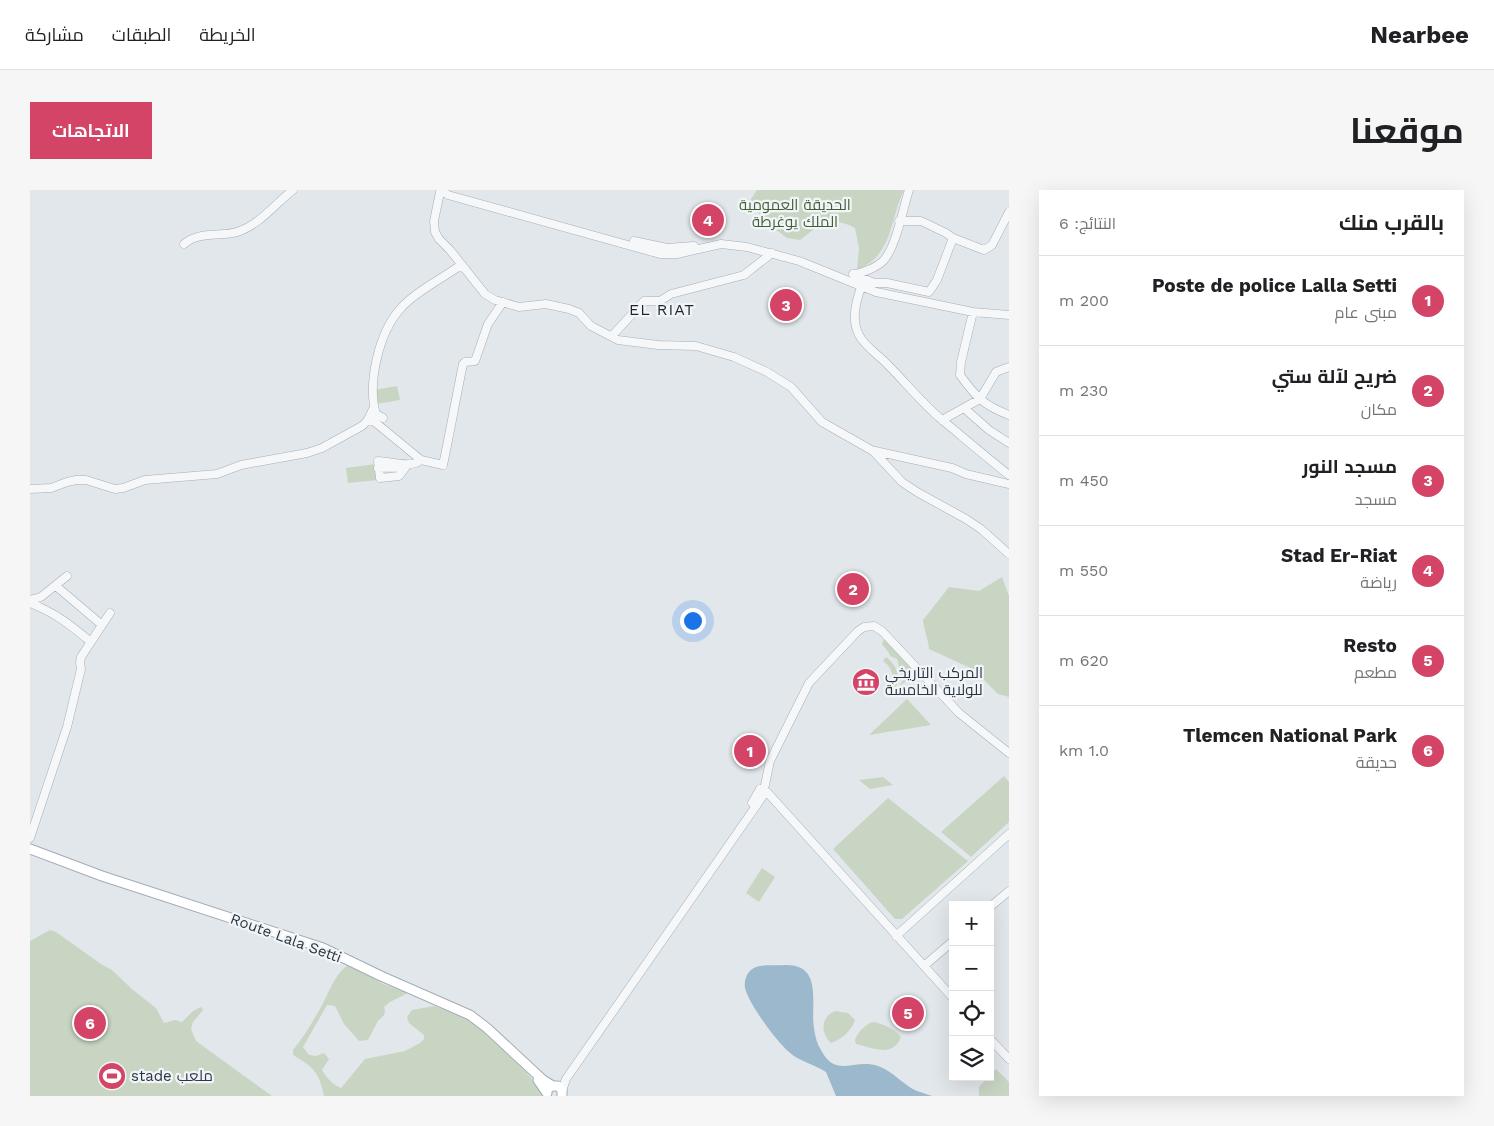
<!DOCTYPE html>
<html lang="ar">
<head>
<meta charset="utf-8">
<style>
	:root { --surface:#fff; --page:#f6f6f6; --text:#202124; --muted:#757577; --line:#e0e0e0; --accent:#d34467 }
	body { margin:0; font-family:"Work Sans",Cairo,sans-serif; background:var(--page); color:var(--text); direction:rtl }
	.controls { position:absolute; right:15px; bottom:15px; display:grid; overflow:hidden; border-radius:0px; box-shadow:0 5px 20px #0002 }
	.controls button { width:45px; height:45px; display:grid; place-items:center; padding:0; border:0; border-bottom:1px solid var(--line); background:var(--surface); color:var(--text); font:25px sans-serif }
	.you { position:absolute; left:662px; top:430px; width:18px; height:18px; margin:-12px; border:4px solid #fff; border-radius:50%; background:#1a73e8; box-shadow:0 0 0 8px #1a73e833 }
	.badge { display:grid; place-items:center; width:32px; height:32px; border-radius:50%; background:var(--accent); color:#fff; font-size:16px; font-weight:700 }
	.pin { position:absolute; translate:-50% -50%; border:2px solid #fff; box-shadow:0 1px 5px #0006 }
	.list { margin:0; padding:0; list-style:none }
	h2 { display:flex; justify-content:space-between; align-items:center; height:65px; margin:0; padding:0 20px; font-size:21px }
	h2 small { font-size:16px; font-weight:400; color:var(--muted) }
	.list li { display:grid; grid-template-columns:32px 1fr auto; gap:15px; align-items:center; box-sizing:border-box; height:90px; padding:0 20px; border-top:1px solid var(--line) }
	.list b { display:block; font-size:19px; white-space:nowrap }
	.list p { margin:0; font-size:16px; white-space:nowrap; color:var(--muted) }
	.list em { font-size:16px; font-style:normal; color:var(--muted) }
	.icon { flex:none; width:28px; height:28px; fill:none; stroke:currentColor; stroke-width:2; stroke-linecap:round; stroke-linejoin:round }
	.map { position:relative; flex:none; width:979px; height:906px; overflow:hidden; direction:ltr; border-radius:0px }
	header { display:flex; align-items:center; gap:30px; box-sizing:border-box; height:70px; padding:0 25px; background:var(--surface); border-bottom:1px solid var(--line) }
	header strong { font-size:24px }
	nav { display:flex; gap:28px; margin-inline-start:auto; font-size:18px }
	.intro { display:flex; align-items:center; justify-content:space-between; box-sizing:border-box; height:120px; padding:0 30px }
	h1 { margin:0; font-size:35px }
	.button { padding:12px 22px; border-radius:0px; background:var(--accent); color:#fff; font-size:18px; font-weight:700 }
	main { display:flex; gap:30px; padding:0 30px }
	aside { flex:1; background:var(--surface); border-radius:0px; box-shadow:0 5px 20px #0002 }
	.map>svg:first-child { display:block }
	.green { fill:#c9d5c3 }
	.water { fill:#9cb8cc }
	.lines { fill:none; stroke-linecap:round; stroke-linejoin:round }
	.minor-casing { stroke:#a7aeb6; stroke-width:9 }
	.major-casing { stroke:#a1acb7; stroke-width:11 }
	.minor { stroke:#f5f7f9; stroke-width:8 }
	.major { stroke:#fff; stroke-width:9 }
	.labels { text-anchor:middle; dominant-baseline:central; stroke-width:4.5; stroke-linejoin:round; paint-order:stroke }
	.park-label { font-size:15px; fill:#426036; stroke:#f2f5f8 }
	.poi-label { font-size:15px; fill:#2a3644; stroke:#f2f5f8; text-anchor:start }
	.street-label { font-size:15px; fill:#2a3644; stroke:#f2f5f8 }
	.neighbourhood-label { font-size:16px; letter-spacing:1px; fill:#1c2635; stroke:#f2f5f8 }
</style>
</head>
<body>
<header>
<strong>Nearbee</strong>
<nav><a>الخريطة</a><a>الطبقات</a><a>مشاركة</a></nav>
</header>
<div class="intro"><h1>موقعنا</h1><a class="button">الاتجاهات</a></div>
<main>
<aside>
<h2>بالقرب منك<small>النتائج: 6</small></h2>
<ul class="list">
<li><span class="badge">1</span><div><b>Poste de police Lalla Setti</b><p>مبنى عام</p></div><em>200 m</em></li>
<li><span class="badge">2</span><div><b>ضريح لآلة ستي</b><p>مكان</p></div><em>230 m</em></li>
<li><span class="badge">3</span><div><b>مسجد النور</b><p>مسجد</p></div><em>450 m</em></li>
<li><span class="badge">4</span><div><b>Stad Er-Riat</b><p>رياضة</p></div><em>550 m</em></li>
<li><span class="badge">5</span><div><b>Resto</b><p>مطعم</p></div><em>620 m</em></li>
<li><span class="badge">6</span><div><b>Tlemcen National Park</b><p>حديقة</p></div><em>1.0 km</em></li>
</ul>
</aside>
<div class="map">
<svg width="979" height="906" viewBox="0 0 979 906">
	<rect width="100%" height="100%" fill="#e2e7eb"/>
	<path class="green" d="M727 0H874C859 32 863 65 827 80L829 58 825 38C801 25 789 35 770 50L757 48 738 34 719 12Z
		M672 15 695 28 684 46 662 32Z
		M367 196 370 210 346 214 344 200Z
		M346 274 348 290 318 293 316 278Z
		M972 387 979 406V507L968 504 955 491 949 482 899 459C898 448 894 440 893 430L919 397 949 401Z
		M854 449 883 480 880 484 882 486 870 496 874 487 871 484 867 469 860 466 859 463 852 454Z
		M856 467C867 475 871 487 865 499L862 497C863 486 863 478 853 471Z
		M877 509 901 535 839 545Z
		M974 586 979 592V632L941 667 911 642Z
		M853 587 863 595 840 599 829 590Z
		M858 608 938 671 872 729H865L803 659Z
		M732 678 745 687 729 712 716 703Z
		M20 740 26 742 71 774 82 780 103 800 126 818 134 833 145 830 152 832 163 821 171 817 173 820 163 832 161 839 166 851 242 906H0V751Z
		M320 774 353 794 376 802V804L360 812 354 817 355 821 354 825 348 831 338 850 329 851 314 834 305 816 297 815 273 857 279 865 286 866 294 863 299 869 292 880C297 888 302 894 311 898L335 869 375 861 390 853 394 849V845L379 833 377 827 382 820 404 816 436 827 447 835 494 880 511 899 514 906H294C289 881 283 877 263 865V860C274 847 283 831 291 817 299 803 305 782 320 774Z
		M805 821 818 823 825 830C822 840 811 850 801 853 790 842 791 827 805 821Z
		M842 832C852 833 865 839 871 847 863 868 843 858 826 854L825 850C828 842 834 836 842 832Z
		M966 879 979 892V906H949V897Z"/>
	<path class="water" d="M755 775C794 774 780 815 784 838 785 846 787 854 791 860 806 889 824 868 848 876 863 881 873 895 887 901 892 903 897 904 902 906H806L796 882C784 874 770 872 759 862 746 851 719 814 715 798 714 792 716 784 721 780 728 773 745 776 755 775Z"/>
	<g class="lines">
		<defs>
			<path id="minor" d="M410 2 404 31 405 42 409 49 420 60 455 104 465 110 489 117 516 114 539 119 549 123 561 136 588 150 628 155 666 156 704 167 737 182 761 197 792 232 843 261 872 292 887 302 936 329 951 339 979 364
				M414 2 418 5 630 64H647L691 54 717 57 769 71 846 102 943 122 979 125
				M869 31H891L916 43 923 48
				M604 51 637 58 664 56
				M154 54C170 40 192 48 210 41 231 33 246 13 263 0
				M823 84 844 93H857L899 102 907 90 923 48 954 60 962 55 979 22
				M825 84C833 83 847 77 853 71 866 58 873 18 879 0
				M831 97C826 112 821 130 829 145 835 157 849 165 858 175 876 193 892 213 911 229 934 248 956 267 979 285
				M943 122 931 172 930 185C946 207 953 215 979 225
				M582 146 614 111H630L641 104 714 85 742 63
				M934 218 959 240 979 253
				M353 228 346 224C337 193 349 142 371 118 385 102 413 88 431 75
				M338 229 346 233 391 270 413 275C420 242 426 208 433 174L435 172 445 171 458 134 473 112
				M912 230 950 209 966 182 979 177
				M845 261 922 278 936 284 979 294
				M378 274 369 286 350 288 348 271C360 271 381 279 391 270
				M348 278 374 277
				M0 299 21 298 37 292 46 290H56L85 299 93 298 115 290 187 284 211 275 277 263 292 258 332 236 338 230 344 217
				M26 396 72 435
				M0 410 11 407 37 386
				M0 413C27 424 39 434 61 452
				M735 595 740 571 779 493 828 441 834 437 844 436 852 441 929 523 979 563
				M737 602 923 808
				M722 613 730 599
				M0 648 37 537 51 479 50 473 51 467 80 423
				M960 717 979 701
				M866 746 979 644
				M894 776 923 751
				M960 849 979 869
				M532 901 536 889 735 603"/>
			<path id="major" d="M0 659 72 686 293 758 351 786 440 825 457 838 513 890 523 896
				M508 890 517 903
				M518 899 522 896H528L532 900V906"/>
		</defs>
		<use href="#minor" class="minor-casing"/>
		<use href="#major" class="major-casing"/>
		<use href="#minor" class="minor"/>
		<use href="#major" class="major"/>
	</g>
	<defs>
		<symbol id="museum-disc" viewBox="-11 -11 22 22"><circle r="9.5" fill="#d34467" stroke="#f2f5f8"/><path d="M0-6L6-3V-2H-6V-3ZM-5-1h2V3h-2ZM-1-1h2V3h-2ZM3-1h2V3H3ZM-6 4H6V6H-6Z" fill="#fff"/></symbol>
		<symbol id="stadium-disc" viewBox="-11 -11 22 22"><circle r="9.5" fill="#d34467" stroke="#f2f5f8"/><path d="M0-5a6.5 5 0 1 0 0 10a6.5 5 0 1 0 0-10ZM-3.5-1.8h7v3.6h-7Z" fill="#fff"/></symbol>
	</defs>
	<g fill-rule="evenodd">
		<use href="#museum-disc" x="820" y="476" width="32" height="32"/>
		<use href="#stadium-disc" x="66" y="870" width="32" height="32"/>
	</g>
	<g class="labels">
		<g class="park-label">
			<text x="765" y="15">الحديقة العمومية<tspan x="765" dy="17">الملك يوغرطة</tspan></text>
		</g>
		<g class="poi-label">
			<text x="855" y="483">المركب التاريخي<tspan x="855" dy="17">للولاية الخامسة</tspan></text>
			<text x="101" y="886">stade ملعب</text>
		</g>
		<g class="street-label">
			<text transform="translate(256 748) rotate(20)">Route Lala Setti</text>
		</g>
		<g class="neighbourhood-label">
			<text x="632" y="119">EL RIAT</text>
		</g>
	</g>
</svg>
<div class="controls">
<button>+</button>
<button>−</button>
<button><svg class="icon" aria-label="locate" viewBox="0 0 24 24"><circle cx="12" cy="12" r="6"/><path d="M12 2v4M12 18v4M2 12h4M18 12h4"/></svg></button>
<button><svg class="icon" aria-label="layers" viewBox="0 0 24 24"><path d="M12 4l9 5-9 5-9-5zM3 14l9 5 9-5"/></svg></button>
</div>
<div class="you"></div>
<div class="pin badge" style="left:720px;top:561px">1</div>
<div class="pin badge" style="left:823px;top:399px">2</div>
<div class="pin badge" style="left:756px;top:115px">3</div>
<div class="pin badge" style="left:678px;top:30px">4</div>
<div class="pin badge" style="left:878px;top:823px">5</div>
<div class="pin badge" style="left:60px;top:833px">6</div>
</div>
</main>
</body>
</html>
